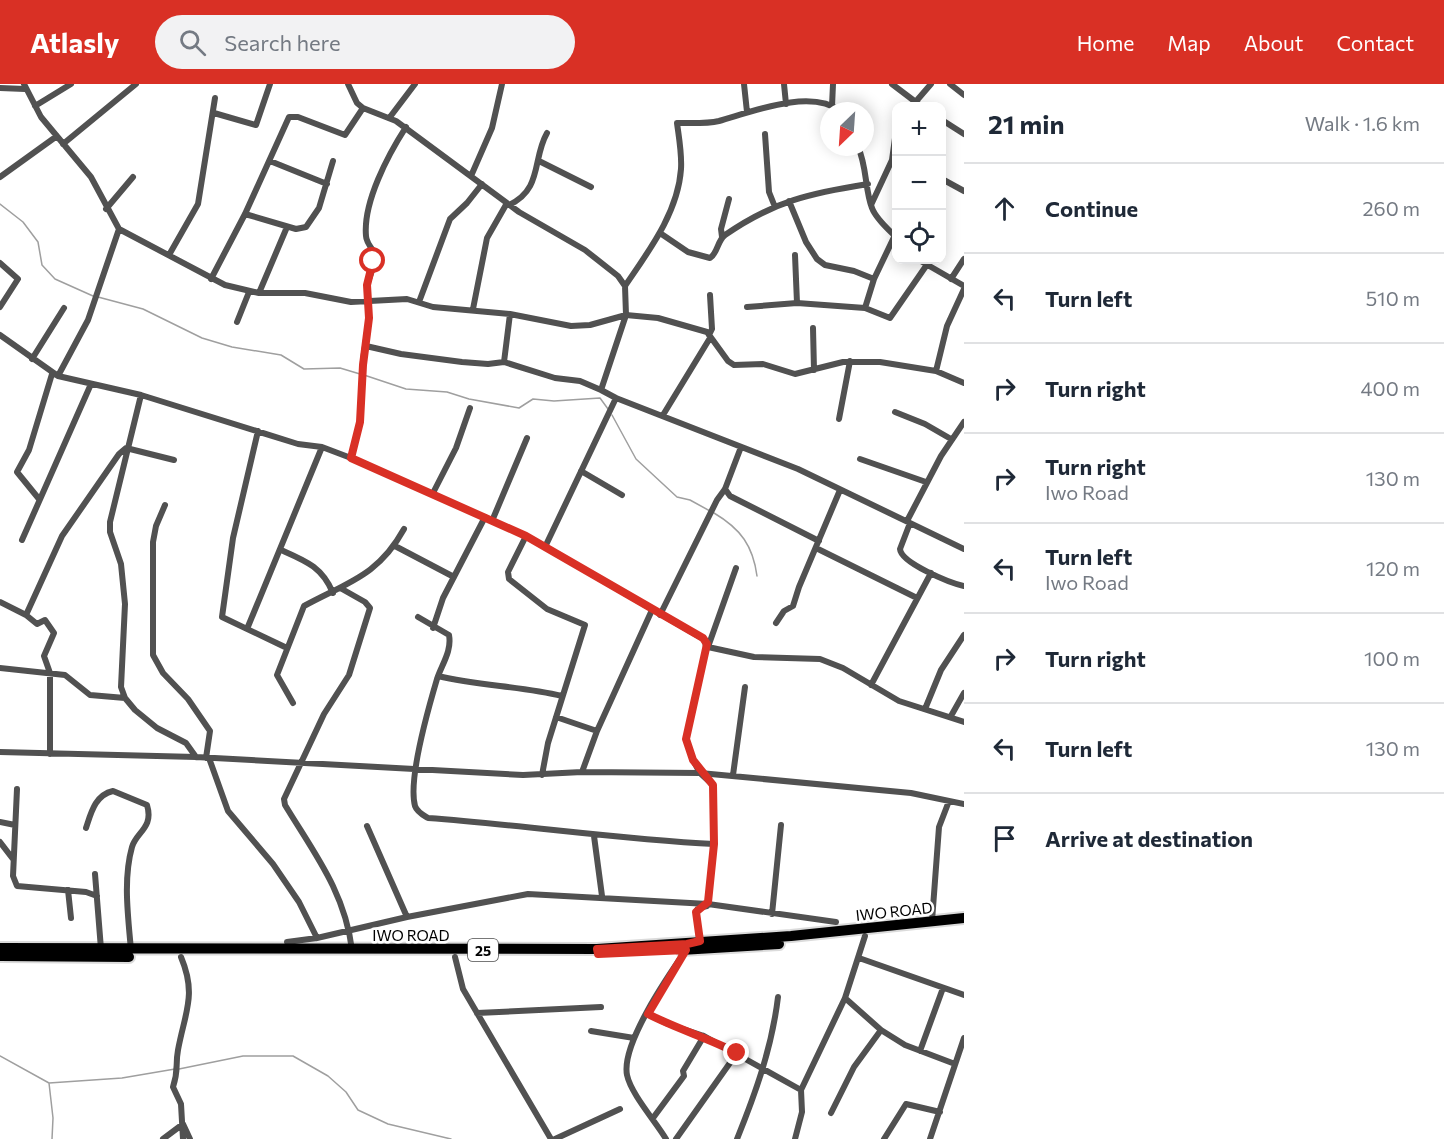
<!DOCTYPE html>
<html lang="en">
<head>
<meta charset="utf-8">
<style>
	:root { --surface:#fff; --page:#f2f2f3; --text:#1f2937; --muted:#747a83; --line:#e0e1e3; --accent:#d93025 }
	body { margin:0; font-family:Commissioner,sans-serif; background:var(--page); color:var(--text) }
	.controls { position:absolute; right:18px; top:18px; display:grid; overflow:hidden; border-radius:12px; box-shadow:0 3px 15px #0003 }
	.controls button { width:54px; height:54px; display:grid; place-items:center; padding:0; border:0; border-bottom:2px solid var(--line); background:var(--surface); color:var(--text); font:30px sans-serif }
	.compass { position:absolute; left:820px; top:18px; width:54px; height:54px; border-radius:50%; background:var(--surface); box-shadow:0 3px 15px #0003; rotate:205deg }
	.stop { position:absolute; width:18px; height:18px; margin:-14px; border:4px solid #d93025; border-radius:50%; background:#fff }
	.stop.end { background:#d93025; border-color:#fff; box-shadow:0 2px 6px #0008 }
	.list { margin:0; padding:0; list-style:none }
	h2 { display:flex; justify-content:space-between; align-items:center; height:78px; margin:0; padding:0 24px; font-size:26px }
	h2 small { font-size:20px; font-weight:400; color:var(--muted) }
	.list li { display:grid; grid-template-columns:39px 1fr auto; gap:18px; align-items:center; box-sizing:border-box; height:90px; padding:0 24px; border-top:2px solid var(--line) }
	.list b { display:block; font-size:22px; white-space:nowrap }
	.list p { margin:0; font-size:20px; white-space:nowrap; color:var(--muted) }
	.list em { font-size:20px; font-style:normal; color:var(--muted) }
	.icon { flex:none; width:33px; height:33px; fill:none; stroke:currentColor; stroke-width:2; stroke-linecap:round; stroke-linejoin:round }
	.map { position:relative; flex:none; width:964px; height:1055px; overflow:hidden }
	header { display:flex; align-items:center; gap:36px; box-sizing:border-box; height:84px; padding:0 30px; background:var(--accent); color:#fff }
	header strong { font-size:28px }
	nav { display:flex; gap:33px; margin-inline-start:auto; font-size:21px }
	.search { width:420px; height:54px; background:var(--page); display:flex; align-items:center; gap:15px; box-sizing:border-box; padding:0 21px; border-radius:33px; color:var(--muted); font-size:22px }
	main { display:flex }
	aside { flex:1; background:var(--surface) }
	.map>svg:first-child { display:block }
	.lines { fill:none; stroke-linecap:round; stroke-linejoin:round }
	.stream { stroke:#9f9f9f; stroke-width:1.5 }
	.primary-casing { stroke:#dbdbdb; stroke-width:14 }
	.minor { stroke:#515151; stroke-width:6 }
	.primary { stroke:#000; stroke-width:10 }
	.route { stroke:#d93025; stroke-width:8 }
	.labels { text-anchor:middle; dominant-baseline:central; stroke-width:5; stroke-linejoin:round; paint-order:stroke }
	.shield { fill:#fff; stroke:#4c4c4c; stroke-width:1.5 }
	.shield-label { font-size:14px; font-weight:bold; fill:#000 }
	.street-label { font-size:15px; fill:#000; stroke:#fff }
</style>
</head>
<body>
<header>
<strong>Atlasly</strong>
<div class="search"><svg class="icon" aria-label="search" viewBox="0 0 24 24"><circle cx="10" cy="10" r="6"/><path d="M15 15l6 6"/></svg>Search here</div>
<nav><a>Home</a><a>Map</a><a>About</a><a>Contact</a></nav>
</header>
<main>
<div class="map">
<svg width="964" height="1055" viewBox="0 0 964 1055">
	<rect width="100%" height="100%" fill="#fff"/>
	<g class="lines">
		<path class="stream" d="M0 120 23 138 38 158 42 181 55 195 93 212
			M98 213 143 225 202 254 232 263 281 271 304 285 340 284 360 290
			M364 291 406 305 447 308 469 315 519 324 533 315 554 317 600 314 608 325
			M612 331 636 375 677 413 690 416 710 427
			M714 429C741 445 753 462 757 492
			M0 972 49 999 53 1034 52 1055
			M179 985 243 972H293L328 992 346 1008 358 1026 388 1040 451 1055
			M49 999 122 994 175 985"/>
		<defs>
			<path id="primary" d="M0 864 597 865 791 852 964 834
				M681 866 779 860
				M0 872 129 873"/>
		</defs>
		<use href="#primary" class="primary-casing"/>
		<path class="minor" d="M24 0 41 33 91 93 119 145 225 201 259 209H305L351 218 407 215 433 223 510 230 571 242 590 241 626 231 658 234 707 248 728 277 734 281 763 280 795 290 843 278H880L936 287 964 299
			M348 0 357 19 363 24 396 37 519 128 585 166 618 192 625 202 626 231 601 306 616 314 545 463
			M744 0 747 28
			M784 0 786 20
			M892 0 921 22
			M950 0 964 11
			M0 4 25 5
			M35 22 71 0
			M832 22 833 0
			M912 22 931 0
			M214 29 256 41 270 0
			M390 33 415 0
			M942 36 964 50
			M765 50 769 108 775 123
			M63 60 136 0
			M858 63C867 82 865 107 872 124 876 135 888 145 896 153
			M270 77 327 100
			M539 77 591 103
			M471 92 492 44 502 0
			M0 93 57 52
			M942 95 964 107
			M789 117 806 158 817 175 825 181 854 187 874 195
			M509 121C543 105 532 75 547 49
			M871 121 892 76 896 47
			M106 125 133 93
			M245 130 296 145 306 143 319 124 333 77
			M660 149 688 168 710 174C718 169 717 157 725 151 774 117 811 109 868 100
			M722 153 721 145 729 115
			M169 171 198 120 215 14
			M795 171 797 219
			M919 176 964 202
			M0 179 18 195 0 223
			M211 195 245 130 289 33H298L345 51 363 24
			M951 195 964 175
			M625 202C648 168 678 129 681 85 682 70 679 54 677 39 691 39 706 40 719 37 751 28 811 4 840 27
			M259 209 287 143
			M419 218 450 135 467 119 482 100
			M747 223 797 219 865 224 890 234 926 182
			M865 224 874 195 895 151
			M473 225 487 154 507 119
			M237 238 249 208
			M813 244 814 286
			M0 251 58 292 141 311 298 360 322 363 351 374 526 452 705 556 706 564 686 655 693 676 700 689 713 701 714 760 708 818 707 822 698 824 696 828 700 857
			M709 251 712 245 710 211
			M366 262 401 270 462 278 488 280 504 278 555 294 580 297 601 306
			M32 275 64 224
			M504 278 510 230
			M936 287 947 242 964 205
			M58 292 88 236 119 145
			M141 311 110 438V448L121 480 125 520 121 603 125 614 135 626 157 644 186 659 196 673
			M616 314 798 385 964 465
			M895 328 925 340 951 355
			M663 331 710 254
			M839 335 850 277
			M258 347 233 454 222 533 287 564
			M351 374 360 338 363 276 369 234 367 201 377 172C373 166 366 159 366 152 363 118 388 71 406 43
			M860 375 926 398
			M581 387 622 411
			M725 405 730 412 819 457
			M433 409 456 364 470 324
			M39 415 17 388 29 366 52 290
			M165 421 156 442 153 458V571L163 589 188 615 210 647 206 674
			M492 437 527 354
			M907 437 941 372 964 338
			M910 439 900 465C901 479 950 499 964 502
			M526 452 508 488 509 495 547 525 585 541 548 659 542 691
			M22 456 91 300
			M395 462 454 493
			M816 464 917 514
			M281 466C306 477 322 483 333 509
			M342 505 365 518 370 524 349 591 324 630 284 715 285 721C314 769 345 808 352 866
			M0 518 26 531 37 540 45 536 54 549 44 572 50 589V670
			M26 531 62 452 119 370 126 364 174 376
			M660 531 717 416 725 405 741 363
			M418 533 449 551C452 567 442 580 437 595 429 622 408 696 415 722 417 728 423 731 428 734 524 741 618 755 714 760
			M776 539 784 527 793 522 799 503 840 406
			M433 544 443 514 485 433
			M247 545 322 363
			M707 560 708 563 754 573 820 575 843 584 899 617 964 638
			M708 563 736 484
			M0 584 65 591 90 611 125 614
			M438 592C479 602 521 602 562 612
			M871 601 931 489
			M293 619 277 591 304 522C348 498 378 492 404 445
			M925 625 941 586 964 551
			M951 632 964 609
			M556 633 597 647
			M0 668 196 673 523 691 582 688 700 689 911 709 964 720
			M209 674 228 727 273 780 299 818 317 854
			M582 688 597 647 652 526
			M733 691 745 603
			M17 705 13 792 17 802 86 808 97 812
			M0 738 15 741
			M367 742 407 833
			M86 744C91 729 95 711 113 707L147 721C154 744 136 748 132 763 123 795 128 832 131 866
			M594 752 602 812
			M0 758 13 775
			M95 790 101 865
			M68 806 71 834
			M772 830 781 741
			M932 837 939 743 949 717
			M287 858 317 854 407 833 528 810 708 820 836 838
			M181 873C197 911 185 928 178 966 175 982 179 985 173 1003L181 1020 183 1055
			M455 873 463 905 551 1055
			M859 874 964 911
			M845 914 881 946 905 961 955 980
			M477 929 601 923
			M648 930 668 940 704 952 801 1006
			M591 947 634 954
			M920 967 943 904
			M831 1029 854 983 881 946
			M653 1034 684 992 683 987 704 952
			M163 1055 183 1040 190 1055
			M555 1055 620 1025
			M666 1055C656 1038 631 1010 627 991 621 960 668 892 686 866
			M676 1055 737 969
			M737 1055C756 1008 772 963 778 913
			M795 1055 802 1028 801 1006 845 914 865 852
			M884 1055 906 1020 940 1028
			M930 1055 964 954"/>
		<use href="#primary" class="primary"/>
	</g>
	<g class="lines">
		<path class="route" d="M373 177 367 201 369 234 363 281 360 338 351 374 526 452 703 554 707 560 686 655 693 676 713 701 714 760 708 818 696 828 700 857 687 860 597 865 598 870 686 866 648 930C677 945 708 954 737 969"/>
	</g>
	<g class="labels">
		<rect class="shield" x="468" y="855" width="30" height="22" rx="4.5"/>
		<g class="shield-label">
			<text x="483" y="866">25</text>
		</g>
		<g class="street-label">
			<text transform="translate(894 827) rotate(-6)">IWO ROAD</text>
			<text x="411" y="851">IWO ROAD</text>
		</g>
	</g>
</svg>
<div class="controls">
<button>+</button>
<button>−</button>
<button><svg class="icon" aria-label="locate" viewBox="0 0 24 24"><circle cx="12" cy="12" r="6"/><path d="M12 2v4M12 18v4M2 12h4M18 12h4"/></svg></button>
</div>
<svg class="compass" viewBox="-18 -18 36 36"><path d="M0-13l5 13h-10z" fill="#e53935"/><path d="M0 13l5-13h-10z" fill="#747a83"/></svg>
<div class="stop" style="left:373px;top:177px"></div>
<div class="stop end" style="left:737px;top:969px"></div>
</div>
<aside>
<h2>21 min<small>Walk · 1.6 km</small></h2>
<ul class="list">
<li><svg class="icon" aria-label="ahead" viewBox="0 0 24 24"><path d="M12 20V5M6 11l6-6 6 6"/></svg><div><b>Continue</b></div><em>260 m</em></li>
<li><svg class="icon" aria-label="left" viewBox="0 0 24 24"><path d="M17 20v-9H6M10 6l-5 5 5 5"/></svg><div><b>Turn left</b></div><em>510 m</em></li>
<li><svg class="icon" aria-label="right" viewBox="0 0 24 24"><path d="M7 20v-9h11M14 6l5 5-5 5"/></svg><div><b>Turn right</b></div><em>400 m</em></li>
<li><svg class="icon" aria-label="right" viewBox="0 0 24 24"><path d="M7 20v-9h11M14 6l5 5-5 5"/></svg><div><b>Turn right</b><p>Iwo Road</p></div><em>130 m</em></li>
<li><svg class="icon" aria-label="left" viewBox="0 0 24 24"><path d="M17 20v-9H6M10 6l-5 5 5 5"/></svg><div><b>Turn left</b><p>Iwo Road</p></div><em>120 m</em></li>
<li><svg class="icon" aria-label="right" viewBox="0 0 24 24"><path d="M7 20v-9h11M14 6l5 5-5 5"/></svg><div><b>Turn right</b></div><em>100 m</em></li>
<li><svg class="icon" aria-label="left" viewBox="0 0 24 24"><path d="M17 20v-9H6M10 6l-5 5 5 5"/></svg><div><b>Turn left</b></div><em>130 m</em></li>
<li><svg class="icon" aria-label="arrive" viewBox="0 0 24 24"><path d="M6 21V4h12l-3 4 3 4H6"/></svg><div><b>Arrive at destination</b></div></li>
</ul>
</aside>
</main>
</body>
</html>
